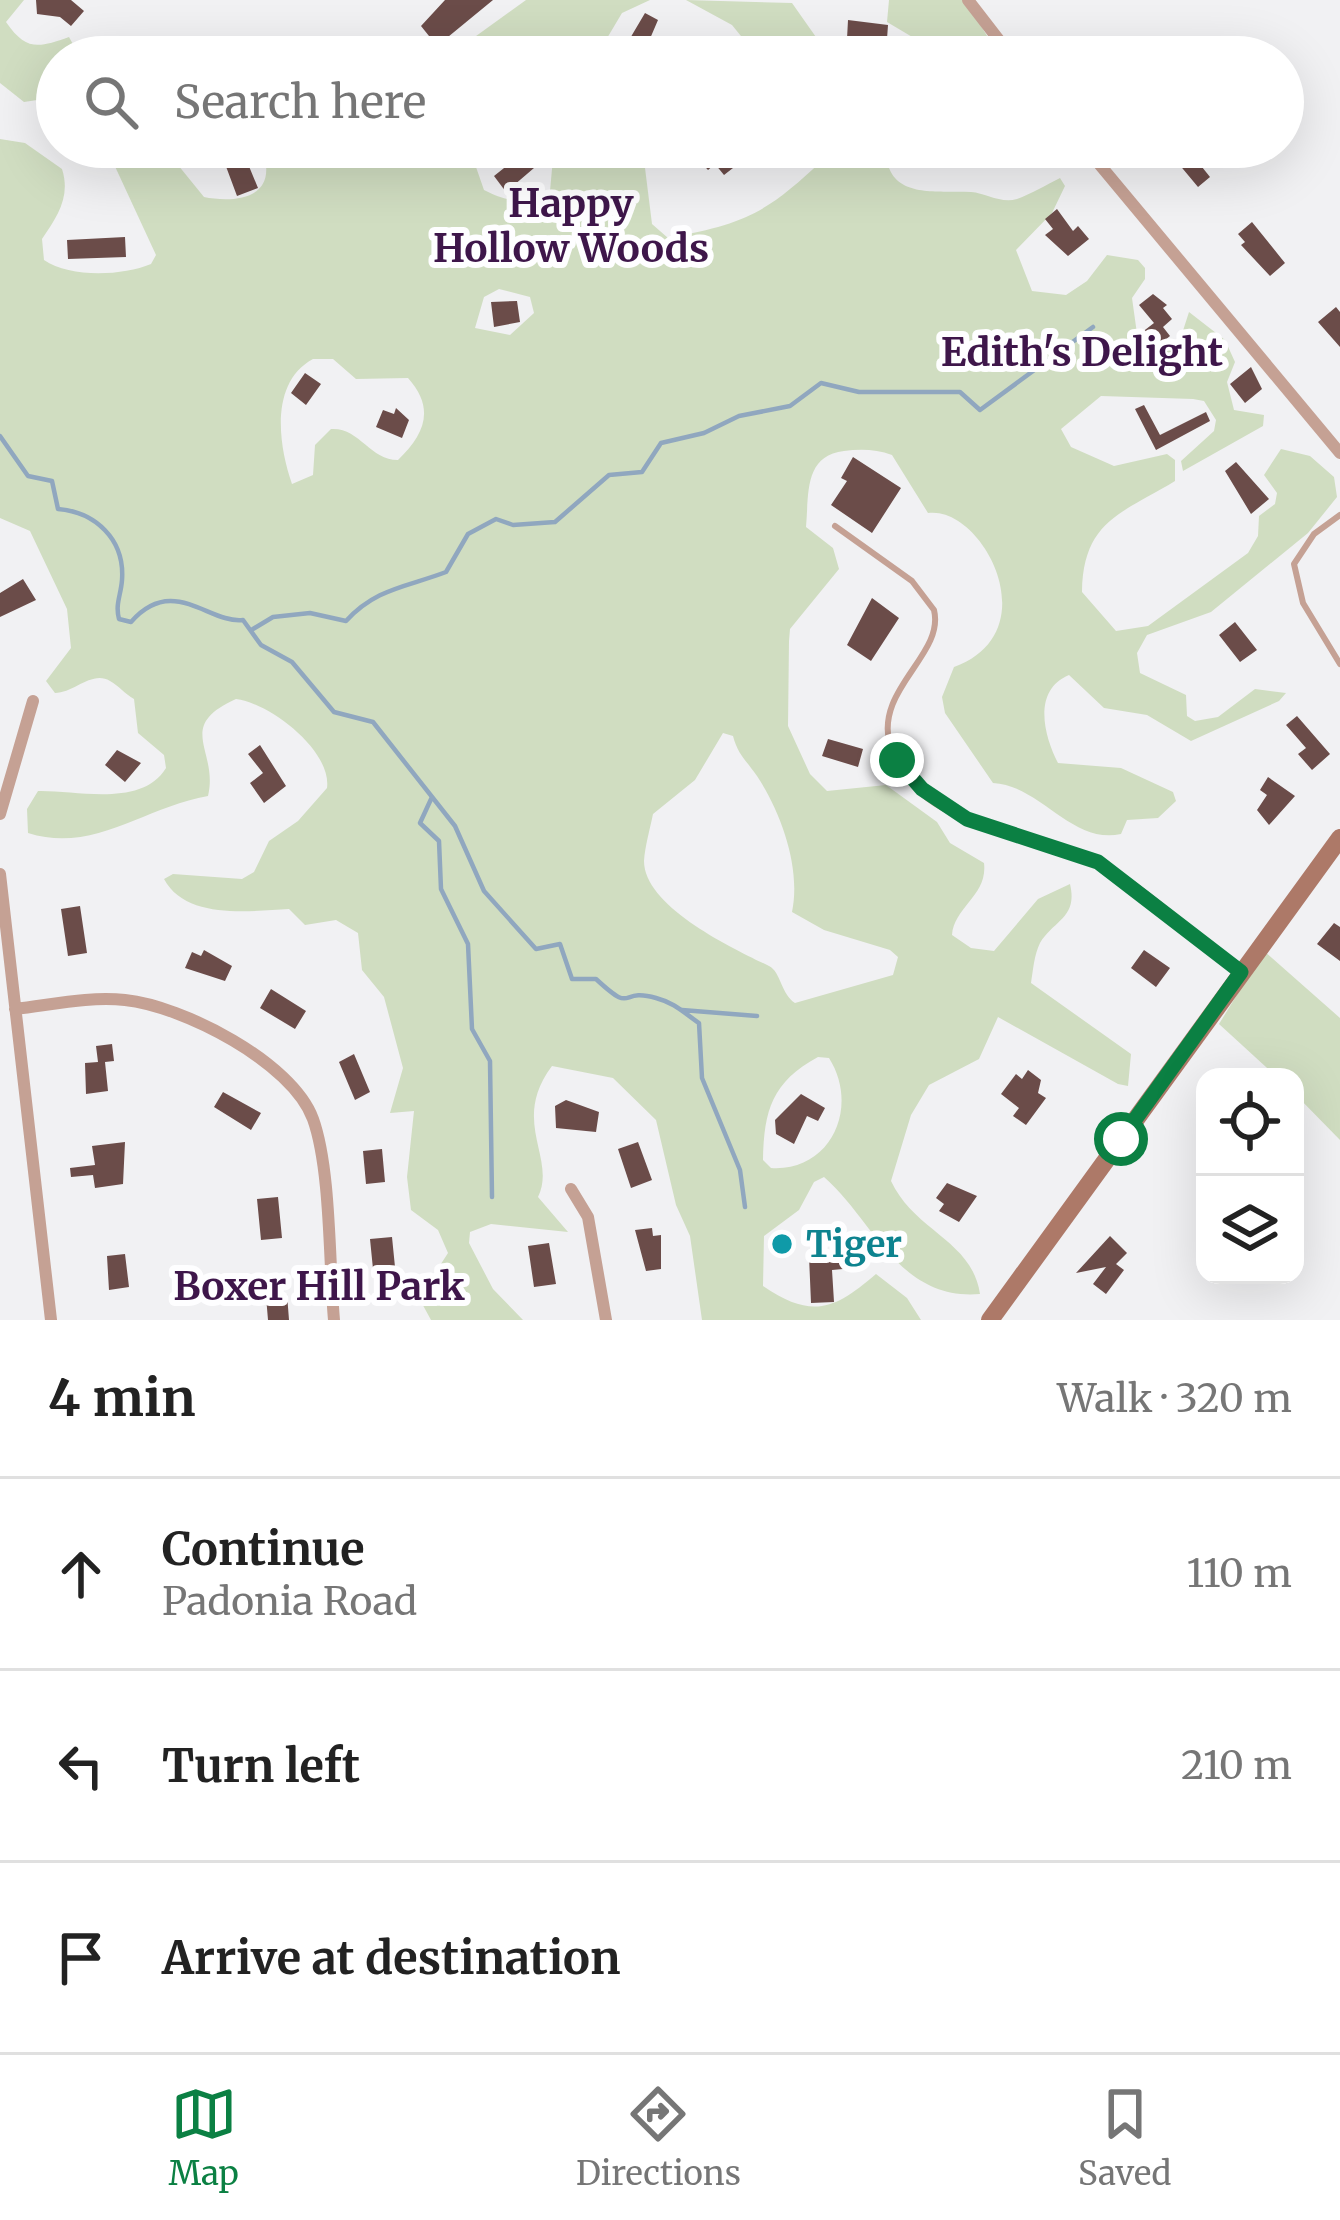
<!DOCTYPE html>
<html lang="en">
<head>
<meta charset="utf-8">
<style>
	:root { --surface:#fff; --page:#f2f2f2; --text:#222; --muted:#767676; --line:#e0e0e0; --accent:#0b8043 }
	body { margin:0; font-family:Merriweather,serif; background:var(--page); color:var(--text) }
	.controls { position:absolute; right:36px; bottom:36px; display:grid; overflow:hidden; border-radius:24px; box-shadow:0 12px 48px #0002 }
	.controls button { width:108px; height:108px; display:grid; place-items:center; padding:0; border:0; border-bottom:3px solid var(--line); background:var(--surface); color:var(--text); font:60px sans-serif }
	.stop { position:absolute; width:36px; height:36px; margin:-27px; border:9px solid #0b8043; border-radius:50%; background:#fff }
	.stop.end { background:#0b8043; border-color:#fff; box-shadow:0 3px 12px #0008 }
	.list { margin:0; padding:0; list-style:none }
	h2 { display:flex; justify-content:space-between; align-items:center; height:156px; margin:0; padding:0 48px; font-size:51px }
	h2 small { font-size:39px; font-weight:400; color:var(--muted) }
	.list li { display:grid; grid-template-columns:78px 1fr auto; gap:36px; align-items:center; box-sizing:border-box; height:192px; padding:0 48px; border-top:3px solid var(--line) }
	.list b { display:block; font-size:45px; white-space:nowrap }
	.list p { margin:0; font-size:39px; white-space:nowrap; color:var(--muted) }
	.list em { font-size:39px; font-style:normal; color:var(--muted) }
	.icon { flex:none; width:66px; height:66px; fill:none; stroke:currentColor; stroke-width:2; stroke-linecap:round; stroke-linejoin:round }
	.map { position:relative; flex:none; width:1340px; height:1320px; overflow:hidden }
	.search { position:absolute; background:var(--surface); box-shadow:0 12px 48px #0002; left:36px; right:36px; top:36px; height:132px; display:flex; align-items:center; gap:30px; box-sizing:border-box; padding:0 42px; border-radius:66px; color:var(--muted); font-size:45px }
	.sheet { height:732px; background:var(--surface) }
	nav { display:flex; justify-content:space-around; align-items:center; box-sizing:border-box; height:168px; border-top:3px solid var(--line); background:var(--surface); font-size:33px; color:var(--muted) }
	nav a { display:grid; justify-items:center; gap:6px }
	nav .on { color:var(--accent) }
	.map>svg:first-child { display:block }
	.green { fill:#d0ddc1; fill-rule:evenodd }
	.lines { fill:none; stroke-linecap:round; stroke-linejoin:round }
	.stream { stroke:#90a7bf; stroke-width:4.5 }
	.building { fill:#6b4c49 }
	.service { stroke:#c5a194; stroke-width:6 }
	.minor { stroke:#c5a194; stroke-width:12 }
	.secondary { stroke:#ad7968; stroke-width:18 }
	.route { stroke:#0b8043; stroke-width:15 }
	.culture-dot { fill:#0f9aa8; stroke:#fefeff; stroke-width:4.5 }
	.labels { text-anchor:middle; dominant-baseline:central; stroke-width:12; stroke-linejoin:round; paint-order:stroke }
	.culture-label { font-size:36px; font-weight:bold; fill:#0d838f; stroke:#fefeff; text-anchor:start }
	.neighbourhood-label { font-size:39px; font-weight:bold; fill:#3e164a; stroke:#fefeff }
</style>
</head>
<body>
<div class="map">
<svg width="1340" height="1320" viewBox="0 0 1340 1320">
	<rect width="100%" height="100%" fill="#f1f1f3"/>
	<path class="green" d="M0 0H24L6 22C26 51 38 48 69 37L80 57H57V97L24 102 0 83Z
		M526 0H650L622 13 600 50 605 57H447Z
		M686 0 792 3 830 57H758L732 25Z
		M889 0H965L1000 57H931L919 41 887 22Z
		M0 139 25 143 62 169C71 197 57 217 42 239L44 260C70 278 122 276 151 264L156 255 106 147H176L178 165 204 197C229 202 270 201 266 165L253 147H469L484 190C510 203 523 204 550 191L554 147H652L644 160 652 224 668 238C747 223 765 214 824 159L816 147H886C885 201 935 190 971 192 986 193 1001 204 1017 199 1031 194 1046 185 1060 178L1065 186 1052 213 1016 250 1032 291 1066 295 1087 281 1107 255 1138 260 1145 268V279L1132 298 1139 348 1158 353 1179 343 1189 312 1225 340 1235 362 1227 382 1234 410 1264 415 1263 426 1183 471 1181 461 1214 431 1216 420 1204 401 1193 399 1101 396 1061 429 1071 447 1114 466 1167 454 1175 460V481C1123 513 1083 520 1082 592L1116 631 1148 626 1248 553 1258 536 1259 516 1275 504 1277 493 1264 475 1281 449 1310 456 1334 477 1337 497 1308 533 1211 612 1147 635 1137 653 1140 673 1186 695 1187 716 1195 721 1218 717 1255 689 1286 693 1279 701 1191 741 1147 715 1104 708 1069 675C1033 690 1043 734 1058 763L1121 768 1173 792 1176 801 1158 818 1127 820 1121 834C1072 845 1040 785 993 783L945 713 942 697 954 667C1050 632 982 505 928 513L892 455C876 449 860 449 844 451 804 456 809 493 806 527L833 548 839 569 790 629 789 641 788 726 810 774 827 791 886 785 937 822 950 843 984 863C988 895 954 907 952 935L971 948 994 951 1038 899 1070 884C1078 918 1054 920 1040 943 1034 955 1033 971 1031 983L1131 1054 1128 1086 1118 1084 998 1017 979 1059 929 1085 911 1115 891 1181C915 1232 972 1240 980 1294 898 1301 873 1219 824 1177L814 1182 799 1210 764 1236 763 1286C813 1320 835 1309 876 1274L907 1298 921 1320H702L690 1236 676 1205 656 1120 613 1078 552 1066C510 1122 557 1158 538 1197L568 1232 491 1224 470 1232 469 1243 493 1289 523 1320H431L419 1298 448 1253 438 1230 411 1210 407 1177 414 1111 390 1113 403 1068 384 997 362 970 358 933 336 920 305 925 289 909C249 911 186 920 164 879L173 874 242 879 254 872 269 841 298 821 327 788C332 751 270 703 236 699 174 727 219 750 208 796 144 807 94 854 28 833L27 809 38 791C76 790 142 808 166 768L164 755 138 733 134 699C125 694 119 686 110 681 92 670 74 693 55 693L46 681 71 648 67 609 30 531 0 518ZM499 289 530 297 534 313 510 335 475 328 484 297ZM313 359H333L356 379 408 378C436 409 424 435 398 460 370 460 359 427 331 429L315 445 313 475 292 484C278 444 270 382 313 359ZM723 733 733 736C738 755 746 760 757 776 782 814 801 869 792 912L824 930 890 950 898 957 893 975 795 1003C781 994 781 972 769 966 734 949 644 907 644 861 645 846 650 829 653 814L695 780ZM818 1057 829 1058C860 1107 831 1172 771 1168L763 1160C764 1110 772 1082 818 1057Z
		M1264 951 1340 1018V1140L1295 1094V1077H1277L1219 1024Z"/>
	<g class="lines">
		<path class="stream" d="M0 436 28 476 52 481 58 509C95 512 125 539 122 580 121 595 115 604 119 619L131 622C173 574 209 624 243 620L261 645 292 662 334 712 373 722 455 826 484 891 536 949 560 944 572 979H596C636 1016 617 987 656 998 675 1003 684 1013 699 1023L702 1078 740 1170 745 1207
			M253 629 273 617 310 613 346 621C376 588 407 587 446 572L468 534 496 519 513 525 555 522 609 475 642 472 661 443 704 433 739 416 790 406 821 383 859 392H960L980 410 1093 327
			M432 797 420 823 439 841 441 889 468 944 472 1029 490 1061 492 1197
			M682 1010 757 1016"/>
	</g>
	<path class="building" d="M36 0H71L84 11 71 26 60 17 37 14Z
		M445 0H493L437 46 421 26Z
		M645 13 658 20 646 48 641 57H619Z
		M848 20 888 25 886 53 870 52V43L847 39Z
		M241 147 258 188 237 196 221 153Z
		M513 147H528L541 162 506 192 494 176 519 156Z
		M707 147H733L738 153 728 161 733 168 724 175 715 164 708 170 695 156Z
		M1185 147H1193L1207 163 1202 167 1210 177 1198 187 1173 157Z
		M1057 209 1073 231 1078 226 1089 239 1068 256 1045 235 1053 229 1045 219Z
		M1252 222 1285 263 1270 276 1241 245 1245 242 1238 234Z
		M125 237 126 257 68 259 67 240Z
		M1153 294 1167 305 1163 308 1172 319 1163 327 1170 336 1154 349 1141 333 1154 323 1139 305Z
		M517 301 520 322 494 327 491 302Z
		M1336 307 1340 312V347L1318 322Z
		M1251 367 1262 389 1245 403 1230 384Z
		M305 373 321 384 306 405 291 393Z
		M1144 405 1160 435 1206 412 1210 421 1156 450 1135 409Z
		M396 408 409 420 402 438 376 427 383 410 394 414Z
		M853 457 901 488 872 533 831 505 847 481 841 478Z
		M1236 462 1269 499 1251 514 1225 471Z
		M23 579 36 600 0 617V593Z
		M872 598 899 618 871 661 847 645Z
		M1235 622 1257 650 1240 662 1219 635Z
		M1297 716 1330 754 1312 770 1298 754 1306 748 1286 725Z
		M828 739 863 749 858 767 822 756Z
		M260 745 286 786 264 803 250 783 263 773 248 754Z
		M117 750 141 763 125 782 105 765Z
		M1268 777 1295 796 1269 825 1257 810 1267 795 1260 790Z
		M80 906 87 953 68 956 61 909Z
		M1334 923 1340 927V961L1317 944Z
		M204 950 232 966 225 981 185 968 192 952 201 956Z
		M1144 950 1170 968 1156 987 1131 968Z
		M271 989 306 1011 295 1029 260 1008Z
		M112 1044 114 1061 105 1062 108 1091 86 1094 85 1063 98 1062 96 1046Z
		M354 1054 370 1092 355 1100 339 1062Z
		M1028 1070 1041 1080 1038 1093 1046 1098 1026 1125 1013 1116 1019 1108 1001 1094 1016 1074 1022 1079Z
		M223 1092 261 1113 251 1130 214 1107Z
		M801 1094 825 1108 818 1121 807 1116 794 1144 776 1134 775 1120Z
		M566 1100 599 1112 596 1132 556 1128 555 1106Z
		M125 1142 123 1184 95 1188 93 1175 71 1177 70 1168 95 1165 92 1146Z
		M638 1142 652 1180 631 1188 618 1149Z
		M382 1149 385 1182 366 1184 363 1151Z
		M947 1183 977 1196 959 1222 939 1211 944 1204 936 1198Z
		M278 1197 282 1238 261 1240 257 1199Z
		M652 1228 653 1236 661 1235V1269L646 1271 635 1230Z
		M1110 1236 1127 1253 1116 1264 1124 1270 1106 1294 1093 1284 1106 1267 1076 1273Z
		M392 1237 396 1277 374 1279 370 1239Z
		M549 1243 556 1284 534 1287 528 1246Z
		M125 1254 129 1287 109 1290 107 1256Z
		M842 1254 843 1269 832 1270 834 1302 811 1303 809 1256Z
		M287 1294 289 1320H268L266 1296Z"/>
	<g class="lines">
		<path class="service" d="M1340 515 1314 534 1294 564 1303 603 1340 664
			M835 526 912 581 934 610C945 655 874 689 890 745 916 834 1034 828 1099 863 1149 889 1194 935 1238 970"/>
		<path class="minor" d="M968 0 1012 57
			M1085 147 1340 453
			M0 814 33 701
			M0 874 51 1320
			M15 1009C51 1005 89 996 125 1000 183 1006 292 1062 313 1119 331 1169 329 1264 334 1320
			M571 1189 588 1217 606 1320"/>
		<path class="secondary" d="M990 1320 1340 838"/>
	</g>
	<g class="lines">
		<path class="route" d="M897 760 922 789 967 819 1098 862 1241 972 1121 1139"/>
	</g>
	<circle class="culture-dot" cx="782" cy="1244" r="12"/>
	<g class="labels">
		<g class="culture-label">
			<text x="806" y="1244">Tiger</text>
		</g>
		<g class="neighbourhood-label">
			<text x="571" y="203">Happy<tspan x="571" dy="45">Hollow Woods</tspan></text>
			<text x="1082" y="352">Edith's Delight</text>
			<text x="319" y="1286">Boxer Hill Park</text>
		</g>
	</g>
</svg>
<div class="controls">
<button><svg class="icon" aria-label="locate" viewBox="0 0 24 24"><circle cx="12" cy="12" r="6"/><path d="M12 2v4M12 18v4M2 12h4M18 12h4"/></svg></button>
<button><svg class="icon" aria-label="layers" viewBox="0 0 24 24"><path d="M12 4l9 5-9 5-9-5zM3 14l9 5 9-5"/></svg></button>
</div>
<div class="stop" style="left:1121px;top:1139px"></div>
<div class="stop end" style="left:897px;top:760px"></div>
<div class="search"><svg class="icon" aria-label="search" viewBox="0 0 24 24"><circle cx="10" cy="10" r="6"/><path d="M15 15l6 6"/></svg>Search here</div>
</div>
<section class="sheet">
<h2>4 min<small>Walk · 320 m</small></h2>
<ul class="list">
<li><svg class="icon" aria-label="ahead" viewBox="0 0 24 24"><path d="M12 20V5M6 11l6-6 6 6"/></svg><div><b>Continue</b><p>Padonia Road</p></div><em>110 m</em></li>
<li><svg class="icon" aria-label="left" viewBox="0 0 24 24"><path d="M17 20v-9H6M10 6l-5 5 5 5"/></svg><div><b>Turn left</b></div><em>210 m</em></li>
<li><svg class="icon" aria-label="arrive" viewBox="0 0 24 24"><path d="M6 21V4h12l-3 4 3 4H6"/></svg><div><b>Arrive at destination</b></div></li>
</ul>
</section>
<nav>
<a class="on"><svg class="icon" aria-label="map" viewBox="0 0 24 24"><path d="M3 6l6-2 6 2 6-2v14l-6 2-6-2-6 2zM9 4v14M15 6v14"/></svg>Map</a>
<a><svg class="icon" aria-label="directions" viewBox="0 0 24 24"><path d="M12 3l9 9-9 9-9-9zM9 14v-3h6M13 9l2 2-2 2"/></svg>Directions</a>
<a><svg class="icon" aria-label="saved" viewBox="0 0 24 24"><path d="M7 4h10v16l-5-4-5 4z"/></svg>Saved</a>
</nav>
</body>
</html>
